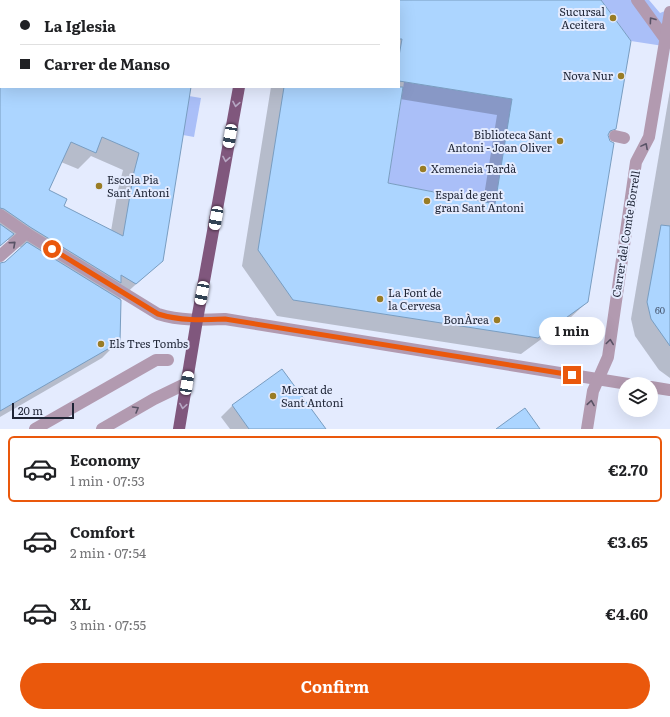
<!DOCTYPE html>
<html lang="en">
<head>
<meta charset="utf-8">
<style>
  body { margin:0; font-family:Literata,serif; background:#f2f2f2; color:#202124; height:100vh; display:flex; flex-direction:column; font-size:15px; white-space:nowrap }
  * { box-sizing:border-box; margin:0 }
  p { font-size:13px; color:#757577 }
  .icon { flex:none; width:22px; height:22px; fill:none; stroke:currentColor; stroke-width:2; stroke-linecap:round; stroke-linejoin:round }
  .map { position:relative; height:429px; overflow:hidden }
  .panel { display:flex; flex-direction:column; background:#fff; flex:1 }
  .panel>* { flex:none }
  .banner { position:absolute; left:0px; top:0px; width:400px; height:88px; box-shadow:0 4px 16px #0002; display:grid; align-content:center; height:88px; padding:0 20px; background:#fff }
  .fabs { position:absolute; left:618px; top:377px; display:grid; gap:8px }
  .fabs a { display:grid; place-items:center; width:40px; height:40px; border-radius:50%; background:#fff; box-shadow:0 4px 16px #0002; font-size:20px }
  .scale { position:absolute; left:12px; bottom:10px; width:62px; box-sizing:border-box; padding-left:4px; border:2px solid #1e2435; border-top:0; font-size:11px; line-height:14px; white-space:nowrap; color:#1e2435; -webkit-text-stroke:3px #e4ebfe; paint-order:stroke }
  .end { position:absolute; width:18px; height:18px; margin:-9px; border:5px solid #ea580c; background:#fff; box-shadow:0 0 0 2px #fff }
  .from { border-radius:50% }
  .bubble { position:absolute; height:28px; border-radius:14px; background:#fff; box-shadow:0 4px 16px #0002; font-size:13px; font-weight:700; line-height:28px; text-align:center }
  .car { position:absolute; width:12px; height:24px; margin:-12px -6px; border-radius:5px; box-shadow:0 0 3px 1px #0007; background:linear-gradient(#fff 24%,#345 0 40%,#fff 0 76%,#345 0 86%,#fff 0) }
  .banner b { display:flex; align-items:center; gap:14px; height:38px; font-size:15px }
  .banner b+b { border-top:1px solid #e0e0e0 }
  .banner i { width:10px; height:10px; background:#202124 }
  ul { padding:7px 0 0; list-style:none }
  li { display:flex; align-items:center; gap:12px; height:66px; margin:0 8px 6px; padding:0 12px; border:2px solid transparent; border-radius:6px }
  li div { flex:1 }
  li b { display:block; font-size:15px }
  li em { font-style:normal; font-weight:700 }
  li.selected { border-color:#ea580c }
  li>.icon { width:36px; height:36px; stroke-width:1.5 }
  .button { display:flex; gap:8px; margin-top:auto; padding:8px 20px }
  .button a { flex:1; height:46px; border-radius:24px; background:#ea580c; color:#fff; font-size:16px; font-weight:700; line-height:46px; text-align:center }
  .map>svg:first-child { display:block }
  .green { fill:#aabff8 }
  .shadow { fill:#0003; fill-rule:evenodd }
  .building { fill:#acd5ff; stroke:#799dc1; fill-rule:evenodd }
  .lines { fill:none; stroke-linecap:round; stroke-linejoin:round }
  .minor { stroke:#b29ab0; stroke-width:12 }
  .major { stroke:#80577d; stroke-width:12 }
  .oneway { stroke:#595366 }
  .oneway2 { stroke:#b7a8c4 }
  .route { stroke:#ea580c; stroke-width:5 }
  .poi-dot { fill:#997c25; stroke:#e4ebfe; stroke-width:1.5 }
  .labels { text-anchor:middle; stroke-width:4; stroke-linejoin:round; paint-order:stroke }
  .number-label { font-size:9px; fill:#425068 }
  .poi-label { font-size:11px; fill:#1e2435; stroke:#e4ebfe; text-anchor:start }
  .street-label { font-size:11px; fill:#1e2435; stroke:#e4ebfe }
</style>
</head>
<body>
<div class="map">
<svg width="670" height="429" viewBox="0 0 670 429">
  <rect width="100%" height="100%" fill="#e4ebfe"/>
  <g class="green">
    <path d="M 601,0 L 649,0 L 660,13 L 670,9 L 670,47 L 631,41 Z"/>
    <path d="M 404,82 L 538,103 L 495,204 L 388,183 Z"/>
    <path d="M 189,96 L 201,98 L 194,137 L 183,135 Z"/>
  </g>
  <g class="shadow">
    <path d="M 0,0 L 125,0 L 1,1 L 1,87 L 190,87 L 162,260 L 119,300 L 119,341 L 102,358 L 0,417 L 0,264 L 5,263 L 22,248 L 7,239 L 0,246 ZM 91,156 L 123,170 L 118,190 L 111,231 L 62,206 L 48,190 L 61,162 L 78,169 Z"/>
    <path d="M 157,0 L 204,0 L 157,1 Z"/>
    <path d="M 290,0 L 600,0 L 615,128 L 607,136 L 587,302 L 570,318 L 521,354 L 277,316 L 242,266 L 271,87 L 399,87 L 399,1 L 289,1 ZM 400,99 L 497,115 L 483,202 L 386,184 Z"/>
    <path d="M 670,90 L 670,378 L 659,370 L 635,336 L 631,319 Z"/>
    <path d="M 282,370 L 324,429 L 230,429 L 221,417 L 232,406 Z"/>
  </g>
  <g class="building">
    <path d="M 399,0 L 601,0 L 631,41 L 616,129 L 610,131 L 608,135 L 610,141 L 614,143 L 588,302 L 538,338 L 293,300 L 258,250 L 284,87 L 403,87 L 388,183 L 495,204 L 512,99 L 399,81 L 399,56 L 402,39 L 399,39 Z"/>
    <path d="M 0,87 L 191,87 L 163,261 L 136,284 L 121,275 L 121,283 L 30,227 L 4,209 L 0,208 ZM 102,137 L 139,153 L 134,172 L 123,236 L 64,206 L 67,199 L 49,190 L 71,142 L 96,153 Z"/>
    <path d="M 0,224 L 14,234 L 0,246 Z"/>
    <path d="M 661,225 L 670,226 L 670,346 L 651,319 L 647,302 Z"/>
    <path d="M 27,242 L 121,300 L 120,342 L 0,411 L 0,263 L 5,262 Z"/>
    <path d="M 282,369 L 326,429 L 249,429 L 232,405 Z"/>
    <path d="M 525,408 L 540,429 L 496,429 Z"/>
  </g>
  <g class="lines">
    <g class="minor">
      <path d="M 637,0 L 666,40"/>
      <path d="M 615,136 L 624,138"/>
      <path d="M 0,215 L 26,233 L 158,314 C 180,321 202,320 225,319 L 628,384"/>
      <path d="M 0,256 L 26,233"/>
      <path d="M 651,387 L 670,390"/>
      <path d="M 35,429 L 156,360 L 168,360"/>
      <path d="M 102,429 L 154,399 L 187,383"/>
      <path d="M 587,429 L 593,391 L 608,357 L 636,162 L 649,137 L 670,12"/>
    </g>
    <g class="major">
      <path d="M 254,1 L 254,0"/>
      <path d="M 179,429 L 197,320 L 239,87"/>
    </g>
  </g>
  <defs><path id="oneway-chevron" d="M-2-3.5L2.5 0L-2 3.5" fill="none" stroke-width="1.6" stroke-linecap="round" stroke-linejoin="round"/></defs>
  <g class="oneway">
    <use href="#oneway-chevron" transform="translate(652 20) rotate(-126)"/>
    <use href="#oneway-chevron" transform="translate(645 146) rotate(-62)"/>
    <use href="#oneway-chevron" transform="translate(13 244) rotate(-42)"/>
    <use href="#oneway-chevron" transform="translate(610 342) rotate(-82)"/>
    <use href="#oneway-chevron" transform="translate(591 403) rotate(-81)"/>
    <use href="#oneway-chevron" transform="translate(136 409) rotate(-30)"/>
  </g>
  <g class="oneway2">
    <use href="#oneway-chevron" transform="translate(236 104) rotate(100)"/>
    <use href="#oneway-chevron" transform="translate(226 159) rotate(100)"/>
    <use href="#oneway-chevron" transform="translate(183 406) rotate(99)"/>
  </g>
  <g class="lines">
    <path class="route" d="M 52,249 L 158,314 C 180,321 202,320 225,319 L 572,375"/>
  </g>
  <g class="poi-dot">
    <circle cx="613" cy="18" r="4"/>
    <circle cx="621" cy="76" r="4"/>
    <circle cx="560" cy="141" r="4"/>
    <circle cx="423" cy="169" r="4"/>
    <circle cx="99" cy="186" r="4"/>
    <circle cx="427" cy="201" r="4"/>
    <circle cx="380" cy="299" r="4"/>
    <circle cx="497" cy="320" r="4"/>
    <circle cx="101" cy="344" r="4"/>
    <circle cx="273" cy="396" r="4"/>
  </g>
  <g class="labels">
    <g class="number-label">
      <text x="660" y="314">60</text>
    </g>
    <g class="poi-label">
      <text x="605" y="16" text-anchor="end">Sucursal<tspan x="605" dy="13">Aceitera</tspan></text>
      <text x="613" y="80" text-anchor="end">Nova Nur</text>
      <text x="552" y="139" text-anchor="end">Biblioteca Sant<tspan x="552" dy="13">Antoni - Joan Oliver</tspan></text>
      <text x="431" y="173">Xemeneia Tardà</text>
      <text x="107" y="184">Escola Pia<tspan x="107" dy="13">Sant Antoni</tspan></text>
      <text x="435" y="199">Espai de gent<tspan x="435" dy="13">gran Sant Antoni</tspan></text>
      <text x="388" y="297">La Font de<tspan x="388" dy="13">la Cervesa</tspan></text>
      <text x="489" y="324" text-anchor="end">BonÀrea</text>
      <text x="109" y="348">Els Tres Tombs</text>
      <text x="281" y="394">Mercat de<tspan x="281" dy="13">Sant Antoni</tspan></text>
    </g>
    <g class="street-label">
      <text transform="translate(626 234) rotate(-81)" y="4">Carrer del Comte Borrell</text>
    </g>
  </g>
</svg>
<div class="fabs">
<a><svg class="icon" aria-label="layers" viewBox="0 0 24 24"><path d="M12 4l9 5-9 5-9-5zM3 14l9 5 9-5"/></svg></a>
</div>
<div class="scale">20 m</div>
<i class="end from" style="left:52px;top:249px"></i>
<i class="end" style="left:572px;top:375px"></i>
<div class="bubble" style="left:539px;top:317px;width:66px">1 min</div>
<i class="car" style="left:230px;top:136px;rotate:190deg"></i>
<i class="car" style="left:216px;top:218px;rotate:190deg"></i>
<i class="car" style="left:202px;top:293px;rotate:191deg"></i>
<i class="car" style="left:187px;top:383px;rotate:9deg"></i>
<div class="banner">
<b><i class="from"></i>La Iglesia</b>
<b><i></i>Carrer de Manso</b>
</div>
</div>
<section class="panel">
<ul>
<li class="selected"><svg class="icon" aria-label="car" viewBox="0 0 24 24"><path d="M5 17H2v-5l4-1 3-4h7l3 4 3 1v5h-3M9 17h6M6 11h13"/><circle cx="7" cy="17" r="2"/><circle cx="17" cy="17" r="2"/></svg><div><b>Economy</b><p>1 min · 07:53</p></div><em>€2.70</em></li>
<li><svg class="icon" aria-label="car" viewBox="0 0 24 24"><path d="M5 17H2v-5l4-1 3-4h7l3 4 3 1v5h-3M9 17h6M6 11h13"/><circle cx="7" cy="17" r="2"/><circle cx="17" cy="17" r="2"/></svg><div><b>Comfort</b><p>2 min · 07:54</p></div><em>€3.65</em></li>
<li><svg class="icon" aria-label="car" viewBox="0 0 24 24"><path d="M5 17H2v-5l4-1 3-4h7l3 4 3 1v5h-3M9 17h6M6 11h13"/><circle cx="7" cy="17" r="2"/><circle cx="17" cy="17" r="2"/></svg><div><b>XL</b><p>3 min · 07:55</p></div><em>€4.60</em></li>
</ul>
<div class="button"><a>Confirm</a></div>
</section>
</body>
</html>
